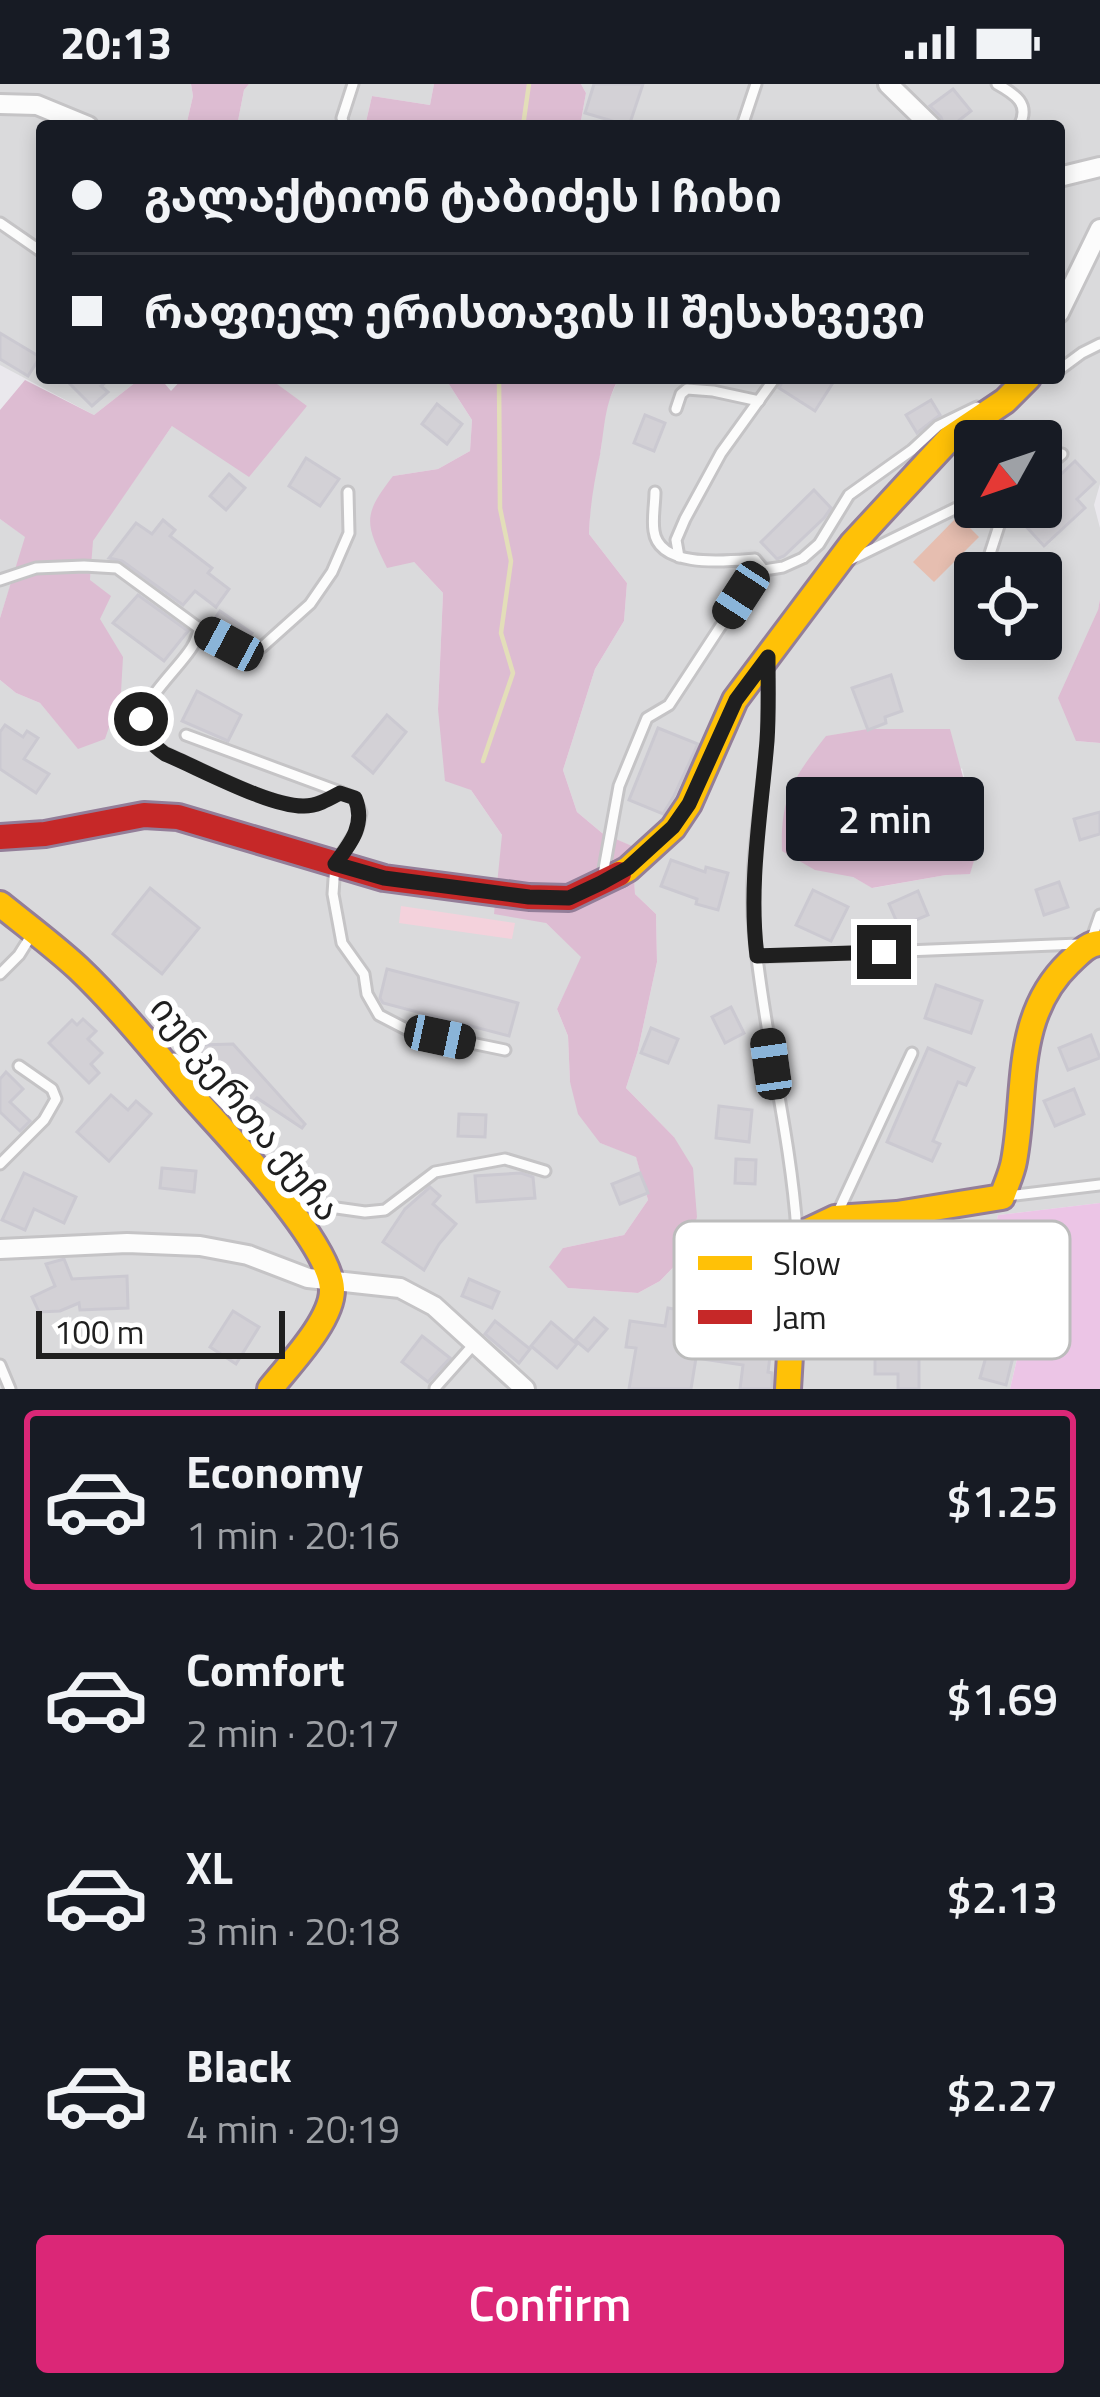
<!DOCTYPE html>
<html lang="en">
<head>
<meta charset="utf-8">
<style>
  body { margin:0; font-family:"Titillium Web","Noto Sans Georgian",sans-serif; background:#242831; color:#f1f3f6; height:100vh; display:flex; flex-direction:column; font-size:45px; white-space:nowrap }
  * { box-sizing:border-box; margin:0 }
  p { font-size:39px; color:#9ea1a6 }
  .icon { flex:none; width:66px; height:66px; fill:none; stroke:currentColor; stroke-width:2; stroke-linecap:round; stroke-linejoin:round }
  .map { position:relative; height:1305px; overflow:hidden }
  .panel { display:flex; flex-direction:column; background:#171b24; flex:1 }
  .panel>* { flex:none }
  .banner { position:absolute; left:36px; top:36px; width:1029px; height:264px; border-radius:12px; box-shadow:0 6px 18px #0003; display:grid; align-content:center; height:264px; padding:0 36px; background:#171b24 }
  .needle { width:78px; rotate:230deg }
  .fabs { position:absolute; left:954px; top:336px; display:grid; gap:24px }
  .fabs a { display:grid; place-items:center; width:108px; height:108px; border-radius:12px; background:#171b24; box-shadow:0 6px 18px #0003; font-size:60px }
  .scale { position:absolute; left:36px; bottom:30px; width:249px; box-sizing:border-box; padding-left:12px; border:6px solid #1f1f1f; border-top:0; font-size:33px; line-height:42px; white-space:nowrap; color:#1f1f1f; -webkit-text-stroke:9px #fff; paint-order:stroke }
  .end { position:absolute; width:54px; height:54px; margin:-27px; border:15px solid #1f1f1f; background:#fff; box-shadow:0 0 0 6px #fff }
  .from { border-radius:50% }
  .bubble { position:absolute; height:84px; border-radius:12px; background:#171b24; box-shadow:0 6px 18px #0003; font-size:39px; font-weight:600; line-height:84px; text-align:center }
  .car { position:absolute; width:36px; height:72px; margin:-36px -18px; border-radius:15px; box-shadow:0 0 9px 3px #0007; background:linear-gradient(#222 24%,#8ab4d8 0 40%,#222 0 76%,#8ab4d8 0 86%,#222 0) }
  .banner b { display:flex; align-items:center; gap:42px; height:114px; font-size:45px }
  .banner b+b { border-top:3px solid #363941 }
  .banner i { width:30px; height:30px; background:#f1f3f6 }
  ul { padding:21px 0 0; list-style:none }
  li { display:flex; align-items:center; gap:36px; height:180px; margin:0 24px 18px; padding:0 12px; border:6px solid transparent; border-radius:12px }
  li div { flex:1 }
  li b { display:block; font-size:45px }
  li em { font-style:normal; font-weight:600 }
  li.on { border-color:#db2777 }
  li>.icon { width:108px; height:108px; stroke-width:1.5 }
  .cta { display:flex; gap:24px; margin-top:auto; padding:24px 36px }
  .cta a { flex:1; height:138px; border-radius:12px; background:#db2777; color:#fff; font-size:48px; font-weight:600; line-height:138px; text-align:center }
  .status { display:flex; justify-content:space-between; align-items:center; height:84px; padding:0 60px; background:#171b24; direction:ltr }
  .status svg { height:33px; fill:currentColor }
  .map>svg:first-child { display:block }
  .residential { fill:#dadadc; fill-rule:evenodd }
  .grass { fill:#ecc5e6 }
  .forest { fill:#ddbcd2 }
  .park { fill:#f4d2dc }
  .pitch { fill:#e6beb0 }
  .lines { fill:none; stroke-linecap:round; stroke-linejoin:round }
  .stream { stroke:#e3deb9; stroke-width:4.5 }
  .building { fill:#d3d1d6; stroke:#cbc9d1; stroke-width:3 }
  .lane-casing { stroke:#c5c4c6; stroke-width:15 }
  .street-casing { stroke:#c5c4c6; stroke-width:24 }
  .slow-casing { stroke:#937e99; stroke-width:30 }
  .jam-casing { stroke:#937e99; stroke-width:30 }
  .lane { stroke:#fcfcfc; stroke-width:9 }
  .street { stroke:#fcfcfc; stroke-width:18 }
  .slow { stroke:#ffc107; stroke-width:24 }
  .jam { stroke:#c62828; stroke-width:24 }
  .route { stroke:#1f1f1f; stroke-width:15 }
  .labels { text-anchor:middle; stroke-width:12; stroke-linejoin:round; paint-order:stroke }
  .street-label { font-size:36px; fill:#1f1f1f; stroke:#fff }
  .key { fill:#fff; stroke:#bcbcbc; stroke-width:3 }
  .key-label { font-size:33px; fill:#1f1f1f }
</style>
</head>
<body>
<div class="status"><b>20:13</b><svg viewBox="0 0 49 12"><path d="M0 12V9h3v3zM5 12V6h3v6zM10 12V3h3v9zM15 12V0h3v12zM26 1h20v11H26zM47 4h2v5h-2z"/></svg></div>
<div class="map">
<svg width="1100" height="1305" viewBox="0 0 1100 1305">
  <rect width="100%" height="100%" fill="#eae8ed"/>
  <g class="residential">
    <path d="M 0,0 L 191,0 L 193,12 L 186,42 L 42,42 L 42,294 L 141,294 L 94,331 L 0,281 Z"/>
    <path d="M 249,0 L 434,0 L 430,21 L 372,12 L 365,42 L 237,42 L 244,6 Z"/>
    <path d="M 581,0 L 1100,0 L 1100,400 L 1094,421 L 1100,444 L 1100,515 L 1076,657 L 1100,659 L 1100,1119 L 998,1131 L 974,1227 L 1028,1227 L 1010,1305 L 0,1305 L 0,596 L 16,609 L 40,619 L 78,664 L 100,535 L 90,496 L 92,457 L 172,342 L 307,323 L 269,294 L 445,294 L 472,336 L 470,367 L 438,385 L 393,392 L 414,478 L 443,509 L 438,625 L 471,706 L 502,751 L 546,839 L 582,873 L 557,925 L 568,952 L 570,998 L 600,1059 L 636,1072 L 648,1116 L 624,1151 L 563,1164 L 568,1204 L 638,1209 L 660,1197 L 686,1170 L 674,1053 L 626,1004 L 638,966 L 657,878 L 656,830 L 635,810 L 631,762 L 602,749 L 577,728 L 563,686 L 595,585 L 624,537 L 627,499 L 589,450 L 591,409 L 601,365 L 604,327 L 619,294 L 1059,294 L 1059,42 L 580,42 L 586,9 ZM 975,357 L 1041,357 L 1041,423 L 975,423 ZM 975,489 L 1041,489 L 1041,555 L 975,555 ZM 962,684 L 980,755 L 946,791 L 873,804 L 853,793 Z"/>
    <path d="M 0,435 L 26,453 L 0,534 Z"/>
  </g>
  <path class="grass" d="M 1100,1119 L 1100,1305 L 1010,1305 L 1028,1228 L 974,1228 L 998,1131 Z"/>
  <g class="forest">
    <path d="M 191,0 L 249,0 L 244,6 L 237,42 L 186,42 L 193,12 Z"/>
    <path d="M 434,0 L 581,0 L 586,9 L 580,42 L 365,42 L 372,12 L 430,21 Z"/>
    <path d="M 141,294 L 160,294 L 171,307 L 183,294 L 269,294 L 307,322 L 249,393 L 172,342 L 93,457 L 90,496 L 111,512 L 100,535 L 123,573 L 121,608 L 105,655 L 78,665 L 40,619 L 16,609 L 0,596 L 0,534 L 25,453 L 0,435 L 0,326 L 25,296 L 94,331 Z"/>
    <path d="M 445,294 L 619,294 C 604,321 605,342 600,371 C 594,398 590,422 589,450 L 627,499 L 624,537 L 595,585 L 563,686 L 577,728 L 602,749 L 632,762 L 635,810 L 656,830 L 657,878 L 638,966 L 626,1004 L 674,1053 L 693,1084 L 697,1133 L 686,1170 L 660,1197 L 638,1209 L 568,1204 L 549,1183 L 563,1164 L 624,1151 L 648,1116 L 636,1073 L 600,1059 L 578,1030 L 570,998 L 568,952 L 557,925 L 581,873 L 546,839 L 494,830 L 502,751 L 471,706 L 445,697 L 438,625 L 443,509 L 414,478 L 387,484 C 365,439 362,432 393,392 L 438,385 L 470,367 L 472,336 Z"/>
    <path d="M 1100,515 L 1100,659 L 1076,657 L 1058,614 L 1098,526 Z"/>
    <path d="M 868,645 L 950,645 L 980,756 L 970,790 L 946,791 L 872,804 L 853,793 L 815,786 L 782,767 C 780,713 794,693 826,652 Z"/>
  </g>
  <path class="park" d="M 401,822 L 515,839 L 512,855 L 399,839 Z"/>
  <path class="pitch" d="M 958,432 L 979,453 L 934,498 L 913,478 Z"/>
  <g class="lines">
    <g class="stream">
      <path d="M 523,42 L 529,0"/>
      <path d="M 483,677 L 513,589 L 501,549 L 511,477 L 500,424 L 499,294"/>
    </g>
  </g>
  <g class="building">
    <path d="M 594,0 L 643,0 L 629,42 L 585,29 Z"/>
    <path d="M 953,5 L 971,27 L 952,42 L 944,42 L 941,33 L 930,22 Z"/>
    <path d="M 0,249 L 40,273 L 28,292 L 0,275 Z"/>
    <path d="M 64,294 L 111,294 L 101,302 L 108,308 L 92,322 Z"/>
    <path d="M 784,294 L 836,294 L 815,327 L 779,304 Z"/>
    <path d="M 931,316 L 940,331 L 917,349 L 906,331 Z"/>
    <path d="M 437,320 L 462,340 L 447,360 L 422,340 Z"/>
    <path d="M 645,331 L 665,339 L 654,367 L 634,359 Z"/>
    <path d="M 306,374 L 339,395 L 320,422 L 289,402 Z"/>
    <path d="M 1075,377 L 1095,398 L 1077,415 L 1085,424 L 1044,462 L 1021,437 L 1024,434 L 1014,423 L 1041,423 L 1041,400 L 1053,390 L 1057,394 Z"/>
    <path d="M 229,390 L 245,404 L 226,426 L 210,412 Z"/>
    <path d="M 814,406 L 831,424 L 824,434 L 784,472 L 777,475 L 761,458 Z"/>
    <path d="M 163,436 L 175,446 L 170,452 L 212,484 L 208,489 L 229,505 L 216,523 L 195,507 L 183,521 L 122,477 L 109,474 L 136,439 L 152,450 Z"/>
    <path d="M 138,511 L 188,547 L 164,577 L 113,539 Z"/>
    <path d="M 220,527 L 252,549 L 246,557 L 211,540 Z"/>
    <path d="M 891,591 L 902,627 L 885,633 L 886,639 L 868,646 L 852,604 Z"/>
    <path d="M 197,607 L 241,631 L 228,657 L 182,637 Z"/>
    <path d="M 387,631 L 406,648 L 373,689 L 353,672 Z"/>
    <path d="M 5,641 L 23,653 L 27,647 L 38,654 L 24,675 L 49,690 L 36,709 L 0,685 L 0,648 Z"/>
    <path d="M 658,644 L 698,660 L 674,712 L 663,730 L 629,716 Z"/>
    <path d="M 1100,728 L 1100,750 L 1080,756 L 1074,735 Z"/>
    <path d="M 671,776 L 705,788 L 706,783 L 728,789 L 718,826 L 696,820 L 697,815 L 661,802 Z"/>
    <path d="M 1059,798 L 1068,823 L 1044,831 L 1036,806 Z"/>
    <path d="M 150,804 L 199,844 L 162,890 L 113,850 Z"/>
    <path d="M 813,806 L 848,823 L 831,857 L 796,841 Z"/>
    <path d="M 918,807 L 928,831 L 899,843 L 889,820 Z"/>
    <path d="M 387,885 L 518,919 L 509,952 L 383,919 L 380,914 Z"/>
    <path d="M 936,901 L 982,917 L 971,949 L 925,934 Z"/>
    <path d="M 731,923 L 744,949 L 725,959 L 712,933 Z"/>
    <path d="M 83,935 L 96,947 L 88,955 L 102,969 L 91,980 L 99,989 L 89,999 L 49,959 L 72,936 L 77,941 Z"/>
    <path d="M 651,944 L 678,955 L 668,979 L 641,969 Z"/>
    <path d="M 1091,951 L 1100,974 L 1068,986 L 1059,964 Z"/>
    <path d="M 233,960 L 305,1040 L 302,1044 L 257,1014 L 243,1026 L 194,977 L 199,961 Z"/>
    <path d="M 928,964 L 974,984 L 966,1001 L 958,998 L 933,1057 L 940,1060 L 932,1077 L 887,1058 Z"/>
    <path d="M 6,988 L 23,1005 L 10,1018 L 30,1037 L 20,1047 L 0,1028 L 0,995 Z"/>
    <path d="M 1074,1005 L 1084,1030 L 1055,1042 L 1044,1017 Z"/>
    <path d="M 111,1011 L 128,1026 L 136,1017 L 151,1030 L 109,1077 L 77,1048 Z"/>
    <path d="M 719,1022 L 752,1026 L 749,1058 L 716,1054 Z"/>
    <path d="M 459,1030 L 486,1031 L 485,1053 L 458,1052 Z"/>
    <path d="M 736,1075 L 756,1076 L 755,1100 L 735,1099 Z"/>
    <path d="M 162,1084 L 196,1087 L 194,1108 L 160,1104 Z"/>
    <path d="M 24,1089 L 76,1113 L 64,1139 L 34,1125 L 25,1146 L 2,1136 Z"/>
    <path d="M 521,1089 L 533,1093 L 535,1114 L 477,1118 L 475,1092 Z"/>
    <path d="M 640,1089 L 648,1109 L 620,1120 L 612,1100 Z"/>
    <path d="M 430,1103 L 440,1112 L 433,1120 L 456,1140 L 439,1160 L 424,1186 L 383,1158 L 405,1125 Z"/>
    <path d="M 64,1175 L 72,1195 L 127,1192 L 128,1224 L 80,1226 L 79,1219 L 60,1227 L 39,1228 L 32,1213 L 55,1202 L 46,1180 Z"/>
    <path d="M 469,1195 L 499,1208 L 492,1224 L 462,1212 Z"/>
    <path d="M 668,1224 L 723,1233 L 719,1258 L 771,1265 L 768,1288 L 772,1289 L 772,1305 L 740,1305 L 743,1281 L 696,1274 L 691,1305 L 629,1305 L 636,1264 L 626,1263 L 630,1237 L 665,1242 Z"/>
    <path d="M 233,1227 L 259,1243 L 236,1280 L 210,1263 Z"/>
    <path d="M 594,1234 L 607,1245 L 588,1267 L 575,1256 Z"/>
    <path d="M 495,1237 L 530,1265 L 519,1279 L 485,1250 Z"/>
    <path d="M 551,1238 L 577,1260 L 557,1284 L 531,1262 Z"/>
    <path d="M 919,1238 L 919,1305 L 898,1305 L 898,1290 L 875,1290 L 875,1239 Z"/>
    <path d="M 422,1252 L 450,1274 L 428,1298 L 402,1278 Z"/>
    <path d="M 989,1262 L 1014,1269 L 1006,1301 L 980,1294 Z"/>
  </g>
  <g class="lines">
    <defs>
      <g id="lane">
        <path d="M 997,0 C 1015,10 1031,20 1019,42"/>
        <path d="M 344,42 L 342,34 L 353,0"/>
        <path d="M 742,42 L 756,0"/>
        <path d="M 0,139 L 42,168"/>
        <path d="M 1059,286 L 1082,269 L 1100,260"/>
        <path d="M 676,325 L 681,310 L 687,305 L 713,307 L 759,317"/>
        <path d="M 1041,388 L 1062,370"/>
        <path d="M 679,473 L 676,456 L 685,435 L 721,369 L 775,294"/>
        <path d="M 848,477 L 975,415"/>
        <path d="M 986,482 L 1005,423"/>
        <path d="M 764,486 L 783,483 L 803,474 L 819,460 L 849,411 L 912,366 L 938,342 L 977,323"/>
        <path d="M 0,496 L 36,484 L 84,482 L 117,484 L 200,545 L 246,567 L 262,563 L 310,520 L 332,488 L 349,449 L 348,408"/>
        <path d="M 200,545 C 197,551 196,557 192,563 C 180,583 142,616 142,638 C 142,653 154,662 165,669 C 199,684 269,722 304,722 C 317,722 329,715 340,708 L 355,714 L 361,729 L 357,746 L 335,780 L 333,810 L 342,859 L 364,890 L 367,910 L 379,931 L 408,946 L 505,966"/>
        <path d="M 768,580 C 768,604 768,629 767,653 C 763,717 748,781 754,846 C 763,947 790,1046 797,1147"/>
        <path d="M 186,651 L 340,708"/>
        <path d="M 602,796 L 619,702 L 647,634 L 669,621 L 741,511 L 764,486 L 755,475 C 727,477 659,485 654,447 C 652,435 655,420 655,408"/>
        <path d="M 1092,854 L 1100,831"/>
        <path d="M 757,873 L 1079,860"/>
        <path d="M 0,890 L 19,871 L 34,847"/>
        <path d="M 171,976 L 174,974 L 185,980 L 262,1059"/>
        <path d="M 0,1080 L 44,1036 L 56,1015 L 52,1005 L 19,982"/>
        <path d="M 1007,1112 L 1100,1101"/>
        <path d="M 287,1117 L 365,1128 L 385,1126 L 435,1088 L 505,1075 L 545,1087"/>
        <path d="M 838,1128 L 912,969"/>
        <path d="M 0,1281 L 10,1305"/>
        <path d="M 435,1304 L 475,1259"/>
      </g>
      <g id="street">
        <path d="M 888,0 L 931,42"/>
        <path d="M 0,20 L 37,21 L 88,42"/>
        <path d="M 1059,93 L 1100,83"/>
        <path d="M 1059,229 L 1100,145"/>
        <path d="M 0,1165 L 127,1159 L 200,1162 L 248,1171 L 308,1194 L 400,1204 L 434,1222 L 525,1305"/>
      </g>
      <g id="slow">
        <path d="M 619,790 L 628,785 L 673,744 L 689,720 L 735,616 L 852,460 L 950,354 L 1005,317 L 1028,294"/>
        <path d="M 0,820 C 26,841 53,861 78,884 C 120,924 156,970 194,1014 C 227,1051 330,1158 332,1205 C 333,1236 289,1281 270,1305"/>
        <path d="M 788,1305 L 797,1152 L 835,1134 L 897,1130 L 1002,1113 C 1006,1101 1012,1089 1014,1077 C 1027,1007 1013,933 1069,879 C 1079,870 1086,860 1100,859"/>
      </g>
      <path id="jam" d="M 0,753 L 45,750 L 144,731 L 178,733 L 384,794 L 529,813 L 569,814 L 619,790"/>
    </defs>
    <use href="#lane" class="lane-casing"/>
    <use href="#street" class="street-casing"/>
    <use href="#slow" class="slow-casing"/>
    <use href="#jam" class="jam-casing"/>
    <use href="#lane" class="lane"/>
    <use href="#street" class="street"/>
    <use href="#slow" class="slow"/>
    <use href="#jam" class="jam"/>
  </g>
  <g class="lines">
    <path class="route" d="M 141,635 C 145,652 151,660 165,670 C 199,684 270,723 304,722 C 317,722 329,715 340,709 L 355,714 C 366,740 351,759 335,780 L 384,794 L 529,813 L 569,814 L 601,799 L 628,784 L 673,743 L 689,720 L 736,616 L 768,573 C 768,601 769,629 767,657 C 761,730 748,800 757,872 L 884,868"/>
  </g>
  <g class="labels">
    <g class="street-label">
      <text transform="translate(246 1024) rotate(51)" y="13">იუნკერთა ქუჩა</text>
    </g>
  </g>
  <rect x="674" y="1137" width="396" height="138" rx="18" class="key"/>
  <rect x="698" y="1172" width="54" height="14" fill="#ffc107"/>
  <rect x="698" y="1226" width="54" height="14" fill="#c62828"/>
  <g class="key-label">
    <text x="773" y="1191">Slow</text>
    <text x="773" y="1245">Jam</text>
  </g>
</svg>
<div class="fabs">
<a><svg class="needle" viewBox="-14 -14 28 28"><path d="M0-13l5 13h-10z" fill="#e53935"/><path d="M0 13l5-13h-10z" fill="#9ea1a6"/></svg></a>
<a><svg class="icon" aria-label="locate" viewBox="0 0 24 24"><circle cx="12" cy="12" r="6"/><path d="M12 2v4M12 18v4M2 12h4M18 12h4"/></svg></a>
</div>
<div class="scale">100 m</div>
<i class="end from" style="left:141px;top:635px"></i>
<i class="end" style="left:884px;top:868px"></i>
<div class="bubble" style="left:786px;top:693px;width:198px">2 min</div>
<i class="car" style="left:741px;top:511px;rotate:213deg"></i>
<i class="car" style="left:229px;top:560px;rotate:298deg"></i>
<i class="car" style="left:440px;top:953px;rotate:102deg"></i>
<i class="car" style="left:771px;top:980px;rotate:352deg"></i>
<div class="banner">
<b><i class="from"></i>გალაქტიონ ტაბიძეს I ჩიხი</b>
<b><i></i>რაფიელ ერისთავის II შესახვევი</b>
</div>
</div>
<section class="panel">
<ul>
<li class="on"><svg class="icon" aria-label="car" viewBox="0 0 24 24"><path d="M5 17H2v-5l4-1 3-4h7l3 4 3 1v5h-3M9 17h6M6 11h13"/><circle cx="7" cy="17" r="2"/><circle cx="17" cy="17" r="2"/></svg><div><b>Economy</b><p>1 min · 20:16</p></div><em>$1.25</em></li>
<li><svg class="icon" aria-label="car" viewBox="0 0 24 24"><path d="M5 17H2v-5l4-1 3-4h7l3 4 3 1v5h-3M9 17h6M6 11h13"/><circle cx="7" cy="17" r="2"/><circle cx="17" cy="17" r="2"/></svg><div><b>Comfort</b><p>2 min · 20:17</p></div><em>$1.69</em></li>
<li><svg class="icon" aria-label="car" viewBox="0 0 24 24"><path d="M5 17H2v-5l4-1 3-4h7l3 4 3 1v5h-3M9 17h6M6 11h13"/><circle cx="7" cy="17" r="2"/><circle cx="17" cy="17" r="2"/></svg><div><b>XL</b><p>3 min · 20:18</p></div><em>$2.13</em></li>
<li><svg class="icon" aria-label="car" viewBox="0 0 24 24"><path d="M5 17H2v-5l4-1 3-4h7l3 4 3 1v5h-3M9 17h6M6 11h13"/><circle cx="7" cy="17" r="2"/><circle cx="17" cy="17" r="2"/></svg><div><b>Black</b><p>4 min · 20:19</p></div><em>$2.27</em></li>
</ul>
<div class="cta"><a>Confirm</a></div>
</section>
</body>
</html>
